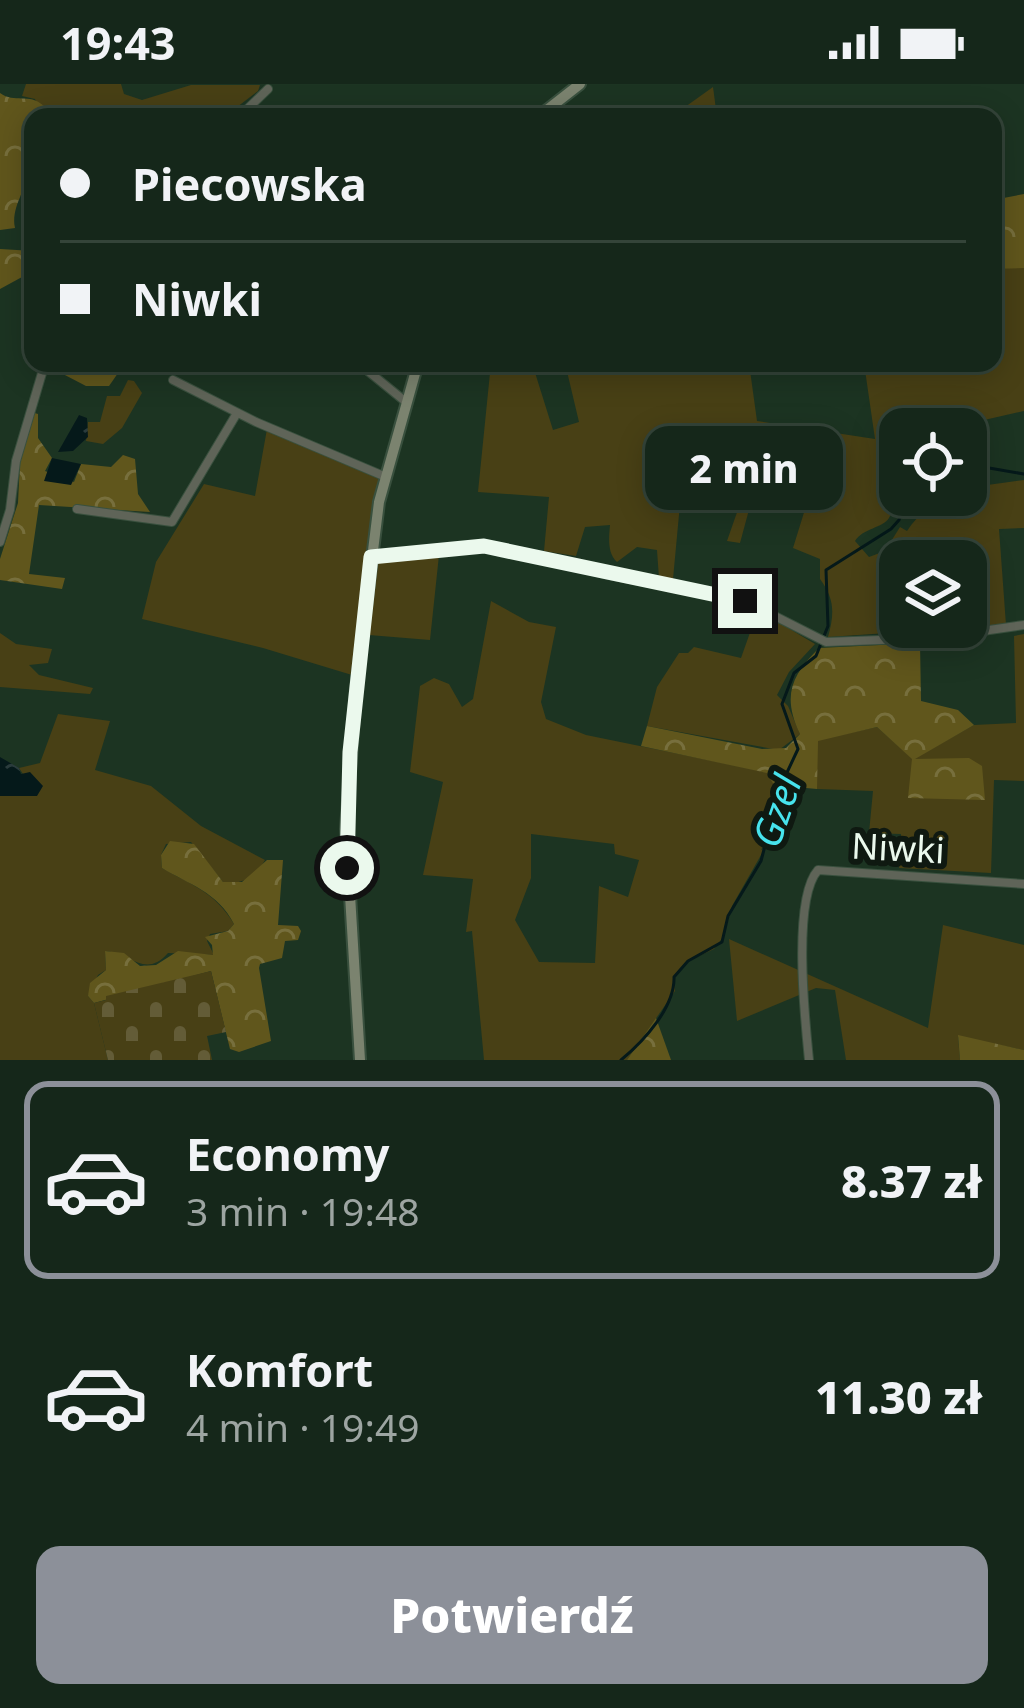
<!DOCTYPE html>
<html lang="pl">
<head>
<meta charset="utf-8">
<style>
  body { margin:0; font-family:"Noto Sans",sans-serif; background:#1e2f23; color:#f1f3f6; height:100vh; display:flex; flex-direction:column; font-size:45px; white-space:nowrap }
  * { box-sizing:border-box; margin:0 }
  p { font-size:39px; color:#9da5a2 }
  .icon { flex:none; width:66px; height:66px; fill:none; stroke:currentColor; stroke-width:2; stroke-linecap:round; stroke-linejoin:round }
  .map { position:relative; height:976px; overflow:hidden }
  .details { display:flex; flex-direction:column; background:#15271a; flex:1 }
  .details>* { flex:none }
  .top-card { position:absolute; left:24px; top:24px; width:978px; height:264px; border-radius:24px; box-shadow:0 6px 30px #0003,0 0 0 3px #344439; display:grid; align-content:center; height:264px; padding:0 36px; background:#15271a }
  .controls { position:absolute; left:879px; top:324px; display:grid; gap:24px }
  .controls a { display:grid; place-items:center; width:108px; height:108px; border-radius:24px; background:#15271a; box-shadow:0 6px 30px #0003,0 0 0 3px #344439; font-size:60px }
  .end { position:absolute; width:54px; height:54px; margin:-27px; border:15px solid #ebf9ed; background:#111; box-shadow:0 0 0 6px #111 }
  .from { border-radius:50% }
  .bubble { position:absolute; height:84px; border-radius:24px; background:#15271a; box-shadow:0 6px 30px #0003,0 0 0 3px #344439; font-size:39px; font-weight:800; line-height:84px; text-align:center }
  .top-card b { display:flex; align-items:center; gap:42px; height:114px; font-size:45px }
  .top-card b+b { border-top:3px solid #344439 }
  .top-card i { width:30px; height:30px; background:#f1f3f6 }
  ul { padding:21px 0 0; list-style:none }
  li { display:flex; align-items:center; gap:36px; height:198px; margin:0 24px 18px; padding:0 12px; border:6px solid transparent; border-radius:24px }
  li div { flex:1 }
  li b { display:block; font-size:45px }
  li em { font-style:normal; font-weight:800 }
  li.on { border-color:#8c9099 }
  li>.icon { width:108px; height:108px; stroke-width:1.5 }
  .primary-button { display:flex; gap:24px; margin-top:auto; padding:24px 36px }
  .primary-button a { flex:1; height:138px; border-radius:24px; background:#8c9099; color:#fff; font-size:48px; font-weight:800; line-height:138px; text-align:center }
  .status { display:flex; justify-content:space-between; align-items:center; height:84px; padding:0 60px; background:#15271a; direction:ltr }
  .status svg { height:33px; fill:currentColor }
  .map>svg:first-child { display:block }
  .green { fill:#484015; fill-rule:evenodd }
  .forest { fill:url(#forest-crowns) }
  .cemetery { fill:url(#cemetery-stones) }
  .water { fill:url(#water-ripples) }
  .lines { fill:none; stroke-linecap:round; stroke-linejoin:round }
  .stream { stroke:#05191a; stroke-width:3 }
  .street-casing { stroke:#39503e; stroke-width:10 }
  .secondary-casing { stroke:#39503e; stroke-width:14 }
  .street { stroke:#5f6458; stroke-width:8 }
  .secondary { stroke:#7b836f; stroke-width:10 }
  .route { stroke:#ebf9ed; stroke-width:15 }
  .labels { text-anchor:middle; stroke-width:12; stroke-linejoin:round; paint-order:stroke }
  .street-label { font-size:36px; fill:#ebf9ed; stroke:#0f1911 }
  .water-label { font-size:39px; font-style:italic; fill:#47e3ed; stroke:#0f1911 }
</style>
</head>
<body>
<div class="status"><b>19:43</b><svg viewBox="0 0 49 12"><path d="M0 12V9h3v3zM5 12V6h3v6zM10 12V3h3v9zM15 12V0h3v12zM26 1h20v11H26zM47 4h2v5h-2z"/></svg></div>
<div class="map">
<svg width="1024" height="976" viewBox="0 0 1024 976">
  <defs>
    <pattern id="forest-crowns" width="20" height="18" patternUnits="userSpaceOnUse" patternTransform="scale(3)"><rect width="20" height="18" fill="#60561c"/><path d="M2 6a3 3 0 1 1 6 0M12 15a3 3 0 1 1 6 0" fill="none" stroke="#776f3d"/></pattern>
    <pattern id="cemetery-stones" width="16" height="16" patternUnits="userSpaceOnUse" patternTransform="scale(3)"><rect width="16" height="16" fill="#484015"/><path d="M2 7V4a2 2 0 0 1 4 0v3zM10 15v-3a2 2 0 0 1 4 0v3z" fill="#635c37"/></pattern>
    <pattern id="water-ripples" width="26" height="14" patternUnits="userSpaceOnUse" patternTransform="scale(3)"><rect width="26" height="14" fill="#05191a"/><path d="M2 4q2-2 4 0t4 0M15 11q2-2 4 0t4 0" fill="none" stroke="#2a3b3c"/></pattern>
  </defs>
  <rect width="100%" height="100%" fill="#1c3422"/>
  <g class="green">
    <path d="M 26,0 L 121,0 L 124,10 L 142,16 L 191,1 L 260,1 L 258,7 L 224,33 L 42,33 L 35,15 L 22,12 Z"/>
    <path d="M 713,3 L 717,33 L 671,33 Z"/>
    <path d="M 1024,183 L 1024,327 L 945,345 L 900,345 L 900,379 L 896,382 C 900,391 895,424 889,434 C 883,444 863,444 855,457 L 869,473 L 885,467 L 900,443 L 907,447 C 920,427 942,411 966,411 L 966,404 L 1024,396 L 1024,444 L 999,445 L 1006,541 L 828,553 C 835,528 834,514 820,495 L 820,475 L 793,464 L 815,393 L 807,389 L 806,380 L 790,384 L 786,380 L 796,365 L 766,356 L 762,361 L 777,388 L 769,401 L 753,411 L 740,459 L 727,457 L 742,414 L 680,420 L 673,495 L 659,494 L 657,466 L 637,463 L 617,478 C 607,469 609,453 610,441 L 585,443 L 576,472 L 544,467 L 549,413 L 478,408 L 491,279 L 532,279 L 553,346 L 579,338 L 565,279 L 749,279 L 757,337 L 875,355 L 864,279 L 993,279 L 993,185 ZM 900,477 L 966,477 L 966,543 L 900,543 Z"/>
    <path d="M 128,296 L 134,297 L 142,309 L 122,344 L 103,360 L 86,357 L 88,338 L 100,338 L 107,312 L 120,312 Z"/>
    <path d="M 267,345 L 386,393 L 378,472 L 439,471 L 430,556 L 369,551 L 352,591 L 263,564 L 142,535 L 156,478 L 204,400 L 255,412 Z"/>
    <path d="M 491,517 L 529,538 L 556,543 L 541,618 L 546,635 L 586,651 L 767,688 L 774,695 C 775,716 772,749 761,766 L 765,764 L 732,822 L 724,852 L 714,865 L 688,877 L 674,893 L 675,907 L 627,976 L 484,976 L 472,847 L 466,848 L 473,795 L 423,791 L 443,698 L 410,688 L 420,602 L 434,594 L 449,600 L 462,623 L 473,615 ZM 531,750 L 614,760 L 615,770 L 639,776 L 628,813 L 599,802 L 595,879 L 539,878 L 515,836 L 531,794 Z"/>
    <path d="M 758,526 L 815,560 L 789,588 L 777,611 L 788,622 L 800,650 L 779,666 L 647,642 L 657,603 L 679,569 L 688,569 L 694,563 L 741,574 Z"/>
    <path d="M 0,549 L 16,560 L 52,565 L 48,579 L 29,581 L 39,591 L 93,604 L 90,610 L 0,603 Z"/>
    <path d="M 1024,550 L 1024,697 L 994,696 L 991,789 L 899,784 L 901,750 L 869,749 L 873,707 L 817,705 L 817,656 L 877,643 L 913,675 L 974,641 L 1016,639 L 1014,552 Z"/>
    <path d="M 58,630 L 110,637 L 95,686 L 151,702 L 201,742 L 265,776 C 254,794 243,801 223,798 L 191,758 L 166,760 L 161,771 L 162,784 C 191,801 214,807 234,840 L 228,847 L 210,850 L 207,857 L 214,871 L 168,869 C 145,895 131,869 105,867 L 106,886 L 98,891 L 88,912 L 94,919 L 108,976 L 0,976 L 0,712 L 37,711 L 19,684 L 40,679 Z"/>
    <path d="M 943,841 L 1024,861 L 1024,966 L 958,953 L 960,976 L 846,976 L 835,906 L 816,904 L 737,937 L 729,855 L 928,944 Z"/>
  </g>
  <g class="forest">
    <path d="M 0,9 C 15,20 28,8 44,22 L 44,33 L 33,33 L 33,88 L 27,92 C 24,110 11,124 15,144 L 0,146 Z"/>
    <path d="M 1024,110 L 1024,184 L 993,185 L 993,116 Z"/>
    <path d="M 0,165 L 33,167 L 33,187 L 0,205 Z"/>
    <path d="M 58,279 L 125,279 L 109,302 L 86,302 L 63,290 Z"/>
    <path d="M 31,328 L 38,330 L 38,354 L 52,374 L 45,387 L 74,398 L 81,380 L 111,383 L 123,371 L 135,375 L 138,410 L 150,428 L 39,421 L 29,490 L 65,494 L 62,505 L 0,496 L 0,475 L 18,419 L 20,378 Z"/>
    <path d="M 920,559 L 921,617 L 958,626 L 974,641 L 915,675 L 969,674 L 982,682 L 985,716 L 908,714 L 912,675 L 877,643 L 818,657 L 817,705 L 774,701 L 767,689 L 641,662 L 647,642 L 762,665 L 786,664 L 800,650 C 782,612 791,592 819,564 Z"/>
    <path d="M 170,757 L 194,760 L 223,798 L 242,798 L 267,776 L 283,776 L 278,841 L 298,842 L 301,847 L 298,856 L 285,857 L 282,874 L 260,880 L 259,884 L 271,957 L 239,968 L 230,965 L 211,887 L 94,919 L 88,912 L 90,899 L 106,886 L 105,867 L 124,869 L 140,882 L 156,881 L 178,867 L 213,871 L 212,861 L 205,853 L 228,847 L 234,840 C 218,808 188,800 162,784 L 161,771 Z"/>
    <path d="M 656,934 L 671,976 L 627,976 Z"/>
    <path d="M 958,951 L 1024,966 L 1024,976 L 960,976 Z"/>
  </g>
  <path class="cemetery" d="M 211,887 L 226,948 L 207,952 L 212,976 L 108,976 L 94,919 L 106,916 L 106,912 Z"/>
  <g class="water">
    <path d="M 79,331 L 87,334 L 88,353 L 73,367 L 58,368 Z"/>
    <path d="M 52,374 L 81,380 L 71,401 L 44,397 Z"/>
    <path d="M 0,673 L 19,684 L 21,690 L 30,688 L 43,702 L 37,712 L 0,712 Z"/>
  </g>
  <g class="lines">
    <g class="stream">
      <path d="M 966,380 L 1024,390"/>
      <path d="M 621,976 C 644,957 675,923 674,893 L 688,877 L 722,858 L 728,832 L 761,777 L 773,731 L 784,713 L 783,697 L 798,665 L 782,620 L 794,589 L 816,572 L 828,542 L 826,486 L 891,445 L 899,436 L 907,411"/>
    </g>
    <defs>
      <g id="street">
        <path d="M 239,33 L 268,5"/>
        <path d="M 358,279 L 406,318"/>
        <path d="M 173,296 L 256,338 L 386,393"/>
        <path d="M 77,425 L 172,438 L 237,329"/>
        <path d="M 0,458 L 10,426 L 16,377 L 45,279"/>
        <path d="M 373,473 L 484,462 L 523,468 L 604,490 L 745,517 L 826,558 L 934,554 L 1024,541"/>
        <path d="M 809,976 C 805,936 792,815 818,786 L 1024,800"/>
      </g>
      <g id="secondary">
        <path d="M 538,33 L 580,0"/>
        <path d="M 360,976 L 346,745 L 356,604 L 379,418 L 418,279"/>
      </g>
    </defs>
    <use href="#street" class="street-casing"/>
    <use href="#secondary" class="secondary-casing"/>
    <use href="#street" class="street"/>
    <use href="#secondary" class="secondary"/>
  </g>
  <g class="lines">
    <path class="route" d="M 347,784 L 350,668 L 371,473 L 484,462 L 745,517"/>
  </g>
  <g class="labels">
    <g class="street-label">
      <text transform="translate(898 764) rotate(3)" y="13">Niwki</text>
    </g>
    <g class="water-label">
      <text transform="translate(777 727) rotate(-71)" y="14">Gzel</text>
    </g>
  </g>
</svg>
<div class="controls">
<a><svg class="icon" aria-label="locate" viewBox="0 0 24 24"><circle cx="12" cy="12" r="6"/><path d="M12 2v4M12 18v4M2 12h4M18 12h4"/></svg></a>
<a><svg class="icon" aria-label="layers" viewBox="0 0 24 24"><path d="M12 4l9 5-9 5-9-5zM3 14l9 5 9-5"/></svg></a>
</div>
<i class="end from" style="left:347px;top:784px"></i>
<i class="end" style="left:745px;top:517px"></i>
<div class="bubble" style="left:645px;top:342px;width:198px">2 min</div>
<div class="top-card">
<b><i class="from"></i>Piecowska</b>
<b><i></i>Niwki</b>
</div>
</div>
<section class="details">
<ul>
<li class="on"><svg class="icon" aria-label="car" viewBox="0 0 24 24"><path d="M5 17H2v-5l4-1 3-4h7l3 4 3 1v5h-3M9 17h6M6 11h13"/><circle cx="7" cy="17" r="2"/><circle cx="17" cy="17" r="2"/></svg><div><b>Economy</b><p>3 min · 19:48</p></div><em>8.37 zł</em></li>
<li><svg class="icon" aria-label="car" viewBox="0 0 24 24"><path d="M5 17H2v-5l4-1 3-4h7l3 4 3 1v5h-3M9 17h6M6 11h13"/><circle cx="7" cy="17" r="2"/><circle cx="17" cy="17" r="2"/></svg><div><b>Komfort</b><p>4 min · 19:49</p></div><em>11.30 zł</em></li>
</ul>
<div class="primary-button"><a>Potwierdź</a></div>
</section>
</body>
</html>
